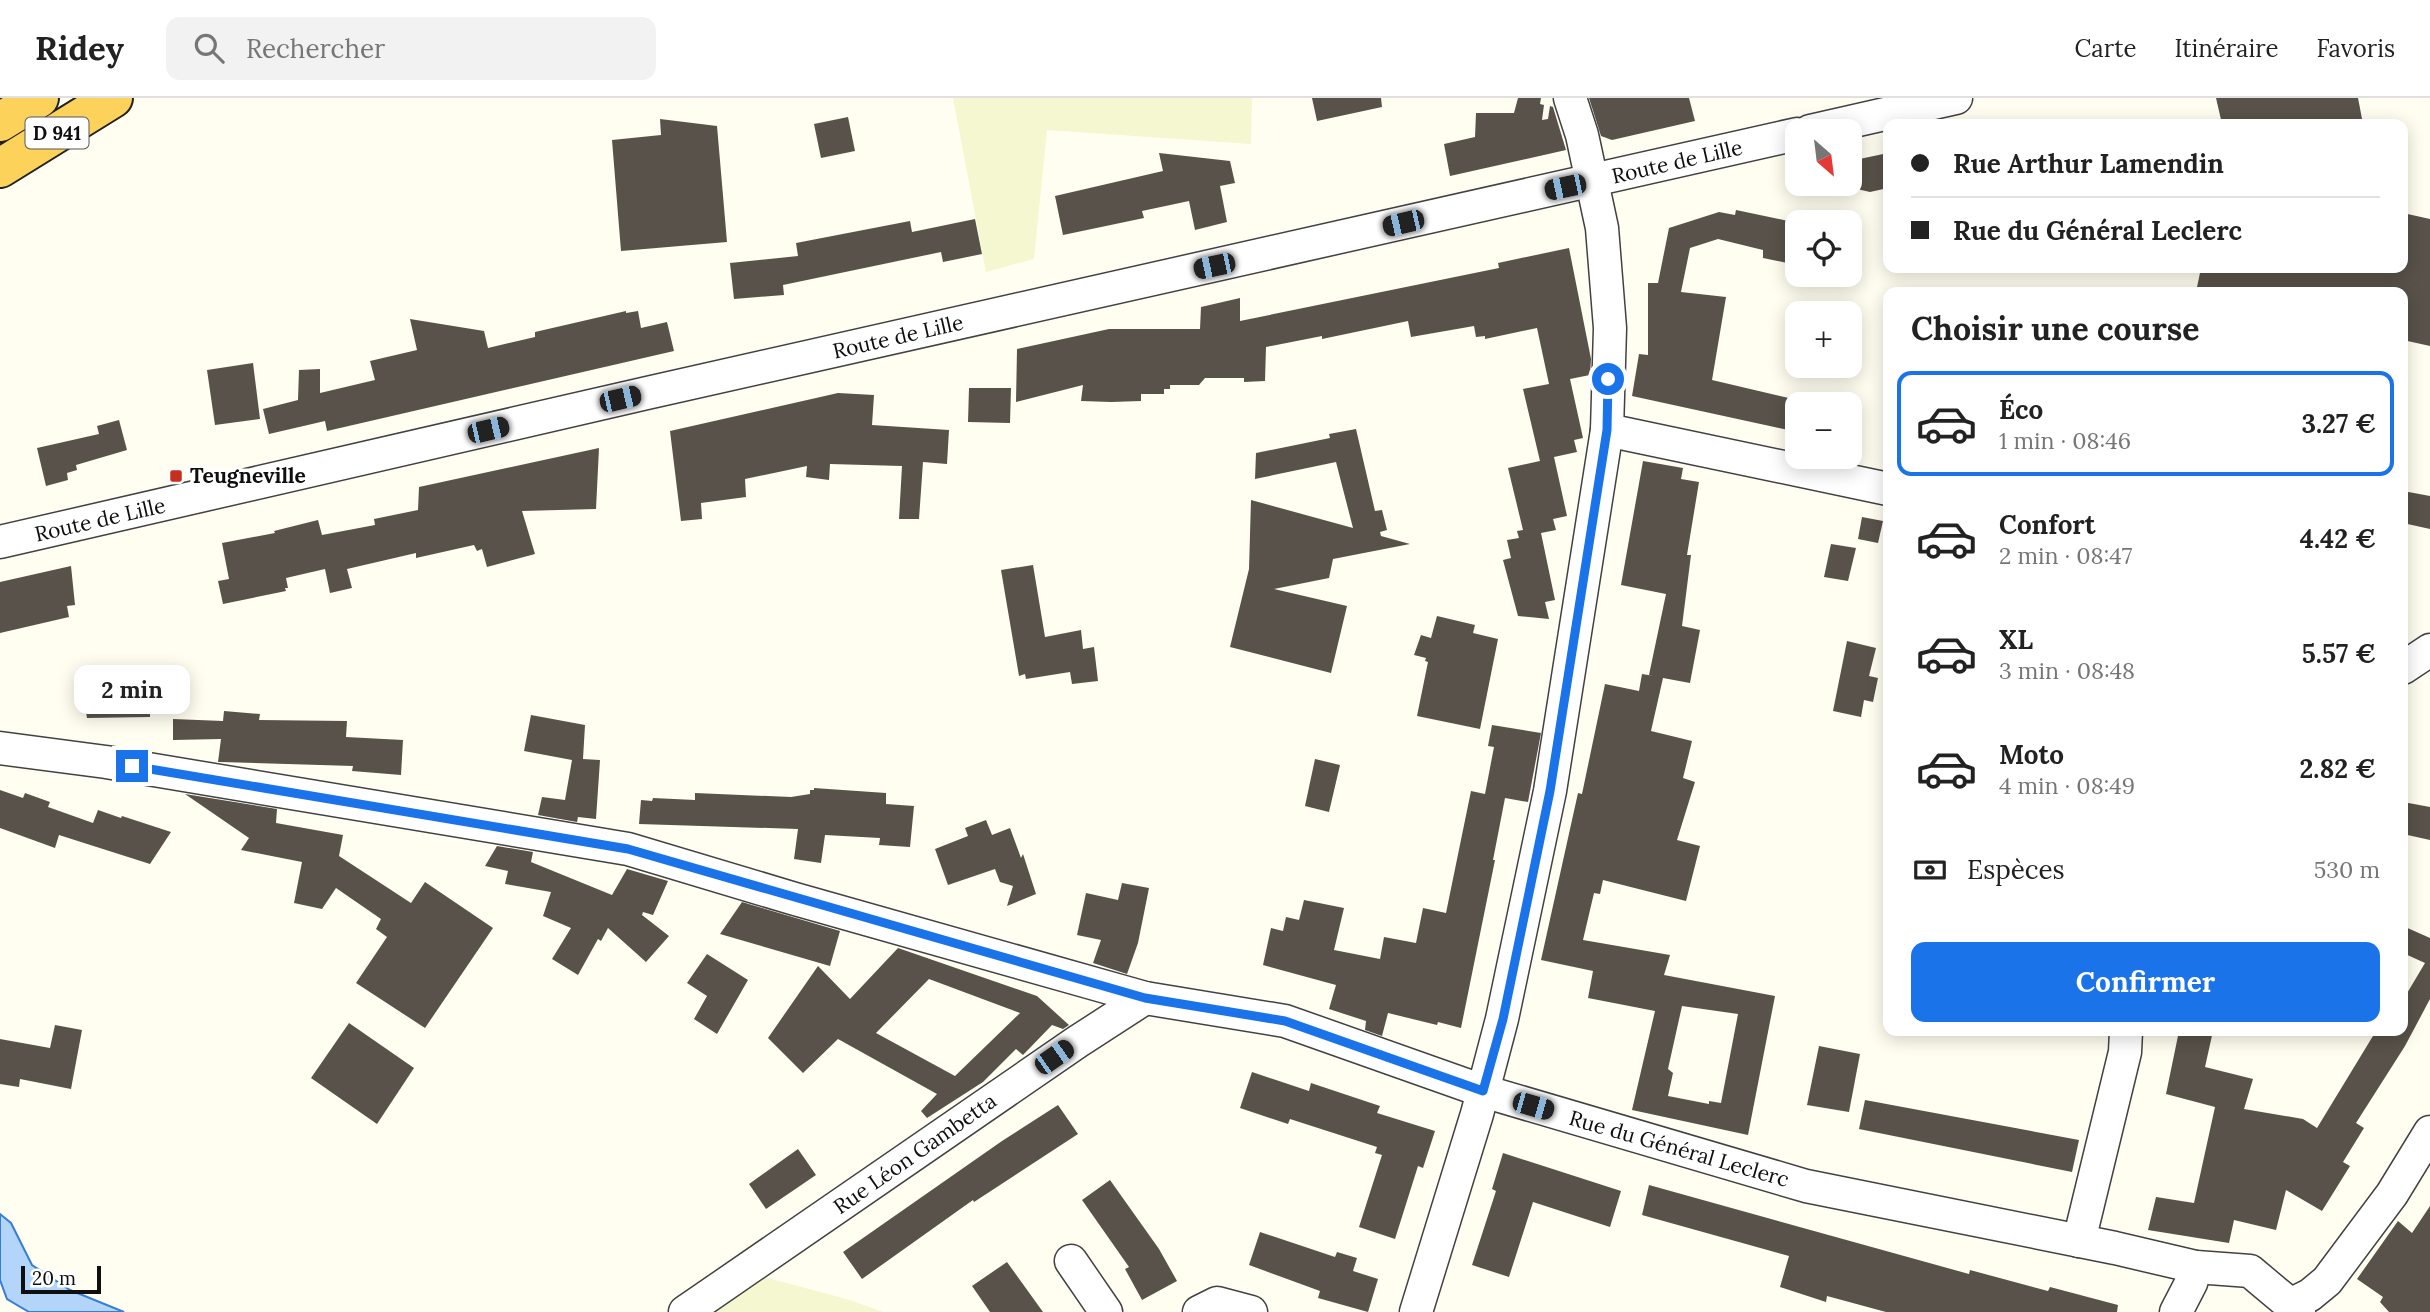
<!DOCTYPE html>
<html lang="fr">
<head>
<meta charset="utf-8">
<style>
  body { margin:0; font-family:Lora,serif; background:#f2f2f2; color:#222; height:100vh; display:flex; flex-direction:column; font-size:26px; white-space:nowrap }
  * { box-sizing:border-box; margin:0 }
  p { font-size:23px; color:#767676 }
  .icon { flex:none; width:38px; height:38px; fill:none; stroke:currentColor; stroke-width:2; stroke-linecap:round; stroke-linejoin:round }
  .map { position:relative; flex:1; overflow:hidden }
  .panel { position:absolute; left:1883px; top:189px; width:525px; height:749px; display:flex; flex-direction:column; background:#fff; border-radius:14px; box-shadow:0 4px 18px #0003 }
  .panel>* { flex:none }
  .hud { position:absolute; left:1883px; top:21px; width:525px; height:154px; border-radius:14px; box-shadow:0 4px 18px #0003; display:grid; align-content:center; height:154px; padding:0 28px; background:#fff }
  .needle { width:46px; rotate:152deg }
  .buttons { position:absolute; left:1785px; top:21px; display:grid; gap:14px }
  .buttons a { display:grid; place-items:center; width:77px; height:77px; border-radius:14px; background:#fff; box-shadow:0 4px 18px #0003; font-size:35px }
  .scale { position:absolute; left:21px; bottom:18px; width:80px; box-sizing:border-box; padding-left:7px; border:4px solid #0f0f0f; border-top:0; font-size:19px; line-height:24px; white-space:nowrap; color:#0f0f0f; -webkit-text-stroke:5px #fff; paint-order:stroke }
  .end { position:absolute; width:32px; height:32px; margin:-16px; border:9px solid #1a73e8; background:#fff; box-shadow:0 0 0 4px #fff }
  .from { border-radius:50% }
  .bubble { position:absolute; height:49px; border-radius:14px; background:#fff; box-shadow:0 4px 18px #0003; font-size:23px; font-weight:700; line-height:49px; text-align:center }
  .car { position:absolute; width:21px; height:42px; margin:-21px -10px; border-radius:9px; box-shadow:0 0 5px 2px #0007; background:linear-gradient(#222 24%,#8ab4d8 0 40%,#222 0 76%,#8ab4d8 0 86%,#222 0) }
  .hud b { display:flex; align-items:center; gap:24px; height:66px; font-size:26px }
  .hud b+b { border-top:2px solid #e0e0e0 }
  .hud i { width:18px; height:18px; background:#222 }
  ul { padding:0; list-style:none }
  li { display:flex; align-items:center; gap:21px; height:105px; margin:0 14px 10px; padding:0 14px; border:4px solid transparent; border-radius:14px }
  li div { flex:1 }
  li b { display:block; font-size:26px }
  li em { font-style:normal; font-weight:700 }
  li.selected { border-color:#1a73e8 }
  li>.icon { width:63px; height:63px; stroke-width:1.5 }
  h2 { padding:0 28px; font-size:32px; line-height:84px }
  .pay { display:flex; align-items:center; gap:18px; height:77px; padding:0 28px; font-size:26px }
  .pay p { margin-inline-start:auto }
  .primary-button { display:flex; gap:14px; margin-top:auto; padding:14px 28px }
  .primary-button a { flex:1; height:80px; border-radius:14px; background:#1a73e8; color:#fff; font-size:28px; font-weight:700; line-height:80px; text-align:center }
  header { display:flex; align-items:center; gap:42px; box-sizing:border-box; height:98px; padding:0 35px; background:#fff; border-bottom:2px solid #e0e0e0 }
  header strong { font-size:33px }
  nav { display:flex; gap:38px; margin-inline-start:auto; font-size:24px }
  .search { width:490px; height:63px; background:#f2f2f2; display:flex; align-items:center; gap:18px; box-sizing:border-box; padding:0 24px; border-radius:14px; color:#767676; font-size:26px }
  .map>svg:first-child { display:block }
  .farmland { fill:#f4f7cf }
  .water { fill:#b2d5f9; stroke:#367fd4; stroke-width:2 }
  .building { fill:#58524a; fill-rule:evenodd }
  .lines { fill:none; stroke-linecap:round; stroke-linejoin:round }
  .minor-casing { stroke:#424242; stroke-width:35 }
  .trunk-casing { stroke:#202020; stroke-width:42 }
  .minor { stroke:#fff; stroke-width:32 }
  .trunk { stroke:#fcd25a; stroke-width:38 }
  .route { stroke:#1a73e8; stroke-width:9 }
  .poi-dot { fill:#c62f1f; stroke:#fff; stroke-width:2.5 }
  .labels { text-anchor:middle; stroke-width:7; stroke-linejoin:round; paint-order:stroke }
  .shield { fill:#fff; stroke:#575757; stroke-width:2 }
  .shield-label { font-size:19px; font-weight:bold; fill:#0f0f0f }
  .street-label { font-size:21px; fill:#0f0f0f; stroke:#fff }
  .poi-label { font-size:21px; font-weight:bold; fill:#0f0f0f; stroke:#fff; text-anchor:start }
</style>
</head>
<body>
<header>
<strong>Ridey</strong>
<div class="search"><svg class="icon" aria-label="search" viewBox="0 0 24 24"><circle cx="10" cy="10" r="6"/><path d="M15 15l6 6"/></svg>Rechercher</div>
<nav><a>Carte</a><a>Itinéraire</a><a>Favoris</a></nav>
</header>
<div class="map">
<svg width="2430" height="1214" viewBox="0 0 2430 1214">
  <rect width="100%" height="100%" fill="#fffef0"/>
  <g class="farmland">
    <path d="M 953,0 L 1252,0 L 1251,46 L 1047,32 L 1034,161 L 986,174 Z"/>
    <path d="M 745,1174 L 850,1202 L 883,1214 L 685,1214 Z"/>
  </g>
  <path class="water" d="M 0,1116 L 11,1125 L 32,1167 L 70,1192 L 124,1214 L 29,1214 L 7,1201 L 0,1182 Z"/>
  <g class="building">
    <path d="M 1312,0 L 1381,0 L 1382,9 L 1317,23 Z"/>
    <path d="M 1518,0 L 1541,0 L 1540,6 L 1544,7 L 1542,22 L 1548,21 L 1550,8 L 1553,9 L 1566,52 L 1450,78 L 1444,46 L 1475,39 L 1476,15 L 1514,15 Z"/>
    <path d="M 1589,0 L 1689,0 L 1695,23 L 1612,42 L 1601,38 Z"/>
    <path d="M 2216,0 L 2358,0 L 2363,26 L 2222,26 Z"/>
    <path d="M 848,19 L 855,53 L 821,60 L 814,26 Z"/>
    <path d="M 660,21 L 717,28 L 727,144 L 621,153 L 612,42 L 661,37 Z"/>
    <path d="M 1159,55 L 1230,63 L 1235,85 L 1220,88 L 1227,124 L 1195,132 L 1189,103 L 1142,113 L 1144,120 L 1063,137 L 1055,98 L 1163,73 Z"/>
    <path d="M 1888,55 L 1888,90 L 1870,94 L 1857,91 L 1855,83 L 1850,84 L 1850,63 Z"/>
    <path d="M 1736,112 L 1793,124 L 1792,127 L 1797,128 L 1797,144 L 1792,166 L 1763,160 L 1763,152 L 1718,141 L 1690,150 L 1681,194 L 1726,199 L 1712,282 L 1797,302 L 1797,334 L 1632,298 L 1639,256 L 1648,257 L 1648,185 L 1658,185 L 1669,130 L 1719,114 L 1735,117 Z"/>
    <path d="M 2403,115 L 2430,121 L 2430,248 L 2403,242 L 2403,194 L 2196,194 L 2201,170 L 2403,170 Z"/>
    <path d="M 975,121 L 982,156 L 943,164 L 941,154 L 783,187 L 784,197 L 734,201 L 730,165 L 798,158 L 796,145 L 910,123 L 912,134 Z"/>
    <path d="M 1569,150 L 1591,261 L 1590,277 L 1570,281 L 1583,340 L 1574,342 L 1577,354 L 1554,359 L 1567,418 L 1553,421 L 1556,432 L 1541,435 L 1555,502 L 1545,504 L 1549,521 L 1518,518 L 1503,462 L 1511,460 L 1507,442 L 1519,440 L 1517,433 L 1523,432 L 1508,370 L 1540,363 L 1523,291 L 1549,286 L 1537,230 L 1485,241 L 1485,238 L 1476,239 L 1474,228 L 1411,239 L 1408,223 L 1322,241 L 1322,238 L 1266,249 L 1265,283 L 1244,284 L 1244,280 L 1205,280 L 1199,287 L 1170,287 L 1170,291 L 1164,291 L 1164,296 L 1141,296 L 1141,303 L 1111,304 L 1081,303 L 1083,287 L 1016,304 L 1017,251 L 1109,231 L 1200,231 L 1201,209 L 1240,200 L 1240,223 L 1499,170 L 1498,165 Z"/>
    <path d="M 626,213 L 626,215 L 638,213 L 641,230 L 667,224 L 674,253 L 327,333 L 325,323 L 269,336 L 263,311 L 298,302 L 299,272 L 320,271 L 320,295 L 375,282 L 370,263 L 417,252 L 410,221 L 484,233 L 488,250 L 535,239 L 535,234 Z"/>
    <path d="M 253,265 L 260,321 L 215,327 L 207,272 Z"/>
    <path d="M 969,290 L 1011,290 L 1010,325 L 968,324 Z"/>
    <path d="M 838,295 L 874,297 L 872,327 L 949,332 L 947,366 L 923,364 L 919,421 L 899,421 L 902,368 L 830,366 L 829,382 L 806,379 L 807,368 L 745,381 L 746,399 L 701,405 L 702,421 L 681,423 L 670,333 Z"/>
    <path d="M 119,322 L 127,352 L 76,367 L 77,372 L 67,375 L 68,382 L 46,388 L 37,350 L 99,336 L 97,328 Z"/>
    <path d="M 1356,331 L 1375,413 L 1382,412 L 1387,432 L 1380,434 L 1381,438 L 1410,446 L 1333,461 L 1329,480 L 1274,491 L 1347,508 L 1331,575 L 1230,549 L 1249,471 L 1251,402 L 1353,430 L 1336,364 L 1255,381 L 1256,355 L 1330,340 L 1329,336 Z"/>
    <path d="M 599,350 L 596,411 L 522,413 L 535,456 L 487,469 L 482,451 L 477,453 L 474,447 L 416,460 L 416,455 L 347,471 L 352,490 L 330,495 L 325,471 L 286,480 L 288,490 L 285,490 L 286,493 L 223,506 L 218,483 L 229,481 L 222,445 L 275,435 L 274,433 L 318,422 L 322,437 L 375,427 L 374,421 L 418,412 L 419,389 Z"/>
    <path d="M 1643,363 L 1683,370 L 1681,381 L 1699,384 L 1687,457 L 1691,457 L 1682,528 L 1700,532 L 1690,585 L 1663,580 L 1651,633 L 1692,643 L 1683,680 L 1695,684 L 1677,742 L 1700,748 L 1686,803 L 1603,782 L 1600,796 L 1594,795 L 1583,842 L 1670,857 L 1664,877 L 1775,898 L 1748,1037 L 1632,1012 L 1655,913 L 1588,900 L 1593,873 L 1541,862 L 1578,695 L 1582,696 L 1605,586 L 1639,593 L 1642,576 L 1654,578 L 1649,577 L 1666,496 L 1621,487 ZM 1682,908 L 1738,916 L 1721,1005 L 1709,1003 L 1709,1006 L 1668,998 L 1673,975 L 1668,971 Z"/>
    <path d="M 2403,393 L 2430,398 L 2430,431 L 2403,425 Z"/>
    <path d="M 1862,419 L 1883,423 L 1878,445 L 1858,441 Z"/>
    <path d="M 1831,446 L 1856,450 L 1848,483 L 1824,479 Z"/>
    <path d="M 1033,467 L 1045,539 L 1081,532 L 1083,551 L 1094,549 L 1098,583 L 1072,586 L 1070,574 L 1026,581 L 1025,576 L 1019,578 L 1001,472 Z"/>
    <path d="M 71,468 L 75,507 L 67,508 L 69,519 L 0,535 L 0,484 Z"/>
    <path d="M 1437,518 L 1475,527 L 1473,535 L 1498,541 L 1480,631 L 1417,618 L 1428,564 L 1425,563 L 1426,560 L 1414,557 L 1421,537 L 1431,540 Z"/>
    <path d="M 1847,543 L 1876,550 L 1869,578 L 1878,580 L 1873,604 L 1864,602 L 1861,619 L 1833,613 Z"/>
    <path d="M 150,584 L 150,619 L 87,620 L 81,585 Z"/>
    <path d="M 224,613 L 260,616 L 259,622 L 347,623 L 346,639 L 403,642 L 401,677 L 352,673 L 353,668 L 220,664 L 218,664 L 221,641 L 173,642 L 173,621 L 223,623 Z"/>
    <path d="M 531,617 L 585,627 L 583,661 L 600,662 L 596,721 L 578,719 L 577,724 L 538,717 L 542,699 L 565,702 L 572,662 L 524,653 Z"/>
    <path d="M 1492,627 L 1541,635 L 1528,704 L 1505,700 L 1493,762 L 1495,762 L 1461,930 L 1438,924 L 1437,927 L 1388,915 L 1382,938 L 1365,932 L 1366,923 L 1329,911 L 1336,887 L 1263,867 L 1271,830 L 1283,833 L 1286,819 L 1299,822 L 1304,802 L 1344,810 L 1334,852 L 1380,861 L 1384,839 L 1416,845 L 1423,810 L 1446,815 L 1471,693 L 1485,696 L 1494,649 L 1488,648 Z"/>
    <path d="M 1315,661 L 1340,667 L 1329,714 L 1305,708 Z"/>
    <path d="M 814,690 L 886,695 L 886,706 L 914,708 L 910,749 L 879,747 L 880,740 L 825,737 L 821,765 L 794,761 L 798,731 L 639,726 L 641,702 L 652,703 L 653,700 L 695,702 L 695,695 L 791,699 L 810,696 L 810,692 L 814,692 Z"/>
    <path d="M 0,692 L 23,700 L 25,695 L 50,704 L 48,709 L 93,725 L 98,712 L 121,720 L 122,718 L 171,734 L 150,766 L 59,737 L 55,750 L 0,730 Z"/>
    <path d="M 185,696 L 277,711 L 276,725 L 343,737 L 339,758 L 411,805 L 425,784 L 493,830 L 425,930 L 356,885 L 387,839 L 376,831 L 381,821 L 336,790 L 322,811 L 294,805 L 302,764 L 241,752 L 249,740 Z"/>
    <path d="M 2403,704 L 2430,709 L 2430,742 L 2403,736 Z"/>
    <path d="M 986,722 L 992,737 L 1010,730 L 1021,760 L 1023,756 L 1036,796 L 1007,808 L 1013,788 L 1000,784 L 995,771 L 948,787 L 935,751 L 968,738 L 965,730 Z"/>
    <path d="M 497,748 L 533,754 L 531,764 L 612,797 L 627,771 L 668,783 L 653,817 L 643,814 L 642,817 L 669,838 L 646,864 L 608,830 L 601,843 L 598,841 L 578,877 L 552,861 L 571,830 L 543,818 L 551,794 L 505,786 L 508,773 L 485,768 Z"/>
    <path d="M 1122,785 L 1149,790 L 1138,845 L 1127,876 L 1093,865 L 1101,842 L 1077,837 L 1086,795 L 1118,802 Z"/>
    <path d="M 742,804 L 840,833 L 830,868 L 720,836 Z"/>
    <path d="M 2403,828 L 2430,840 L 2430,901 L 2405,948 L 2356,1025 L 2364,1030 L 2343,1064 L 2350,1068 L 2322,1113 L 2286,1092 L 2276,1132 L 2234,1122 L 2229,1145 L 2148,1132 L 2156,1099 L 2194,1105 L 2215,1009 L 2166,996 L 2179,933 L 2213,933 L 2205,969 L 2253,981 L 2244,1011 L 2303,1021 L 2317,1030 L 2376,933 L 2403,933 L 2403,902 L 2425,865 L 2403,855 Z"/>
    <path d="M 898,850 L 1037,898 L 1069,927 L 1063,931 L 1052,927 L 1023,957 L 1016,951 L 983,984 L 927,1020 L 921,1013 L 937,996 L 838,941 L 803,975 L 768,940 L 818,868 L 850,901 ZM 929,881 L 1020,915 L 955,978 L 876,935 Z"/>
    <path d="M 707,856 L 748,882 L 717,936 L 694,921 L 707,898 L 687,885 Z"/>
    <path d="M 349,925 L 414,970 L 377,1026 L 311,980 Z"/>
    <path d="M 55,927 L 82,932 L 71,991 L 20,981 L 19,989 L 0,986 L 0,941 L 50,950 Z"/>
    <path d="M 1819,948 L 1860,956 L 1849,1014 L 1807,1007 Z"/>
    <path d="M 1252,974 L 1309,993 L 1311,985 L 1380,1008 L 1377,1015 L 1435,1033 L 1423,1070 L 1418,1068 L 1395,1141 L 1359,1129 L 1382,1057 L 1375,1055 L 1377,1049 L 1290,1021 L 1288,1026 L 1240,1010 Z"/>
    <path d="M 1865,1002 L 2079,1042 L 2072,1074 L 1859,1031 Z"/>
    <path d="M 1058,1007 L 1078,1036 L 974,1104 L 973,1102 L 862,1181 L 843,1154 L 1002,1043 Z"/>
    <path d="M 798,1051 L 816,1077 L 766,1111 L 749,1086 Z"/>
    <path d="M 1503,1055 L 1621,1093 L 1610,1129 L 1533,1104 L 1509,1179 L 1472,1167 L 1496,1093 L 1492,1091 Z"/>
    <path d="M 1110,1082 L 1159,1151 L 1177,1183 L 1142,1202 L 1125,1171 L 1129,1169 L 1082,1102 Z"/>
    <path d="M 1649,1087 L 1969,1176 L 1970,1172 L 2048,1193 L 2050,1189 L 2118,1207 L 2117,1214 L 1886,1214 L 1827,1198 L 1826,1204 L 1780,1189 L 1789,1158 L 1642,1117 Z"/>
    <path d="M 2430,1108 L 2430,1214 L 2389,1214 L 2380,1204 L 2383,1199 L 2357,1181 L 2398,1123 L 2412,1135 Z"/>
    <path d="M 1260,1134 L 1335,1159 L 1337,1154 L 1357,1160 L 1353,1173 L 1378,1181 L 1368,1214 L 1318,1200 L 1320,1193 L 1249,1167 Z"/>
    <path d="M 1007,1164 L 1043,1214 L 990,1214 L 972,1188 Z"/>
  </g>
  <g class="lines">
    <defs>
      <g id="minor">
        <path d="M 1810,33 L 1956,0"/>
        <path d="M 1607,332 L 1888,391"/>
        <path d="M 0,444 L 647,295 L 1797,36"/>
        <path d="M 2403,570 L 2430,552"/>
        <path d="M 0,650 L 106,664 L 628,751 L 795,801 L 1145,900 L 1285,923 L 1483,993 L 1806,1088 L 2115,1150 L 2196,1169 L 2250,1173 L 2299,1214"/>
        <path d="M 2079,1143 L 2125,954 L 2126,933"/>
        <path d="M 1071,1163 L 1106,1214"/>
        <path d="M 2292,1206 L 2310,1197 L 2327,1183 L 2392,1096 L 2430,1034"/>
        <path d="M 685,1214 L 1077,944 L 1145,900"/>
        <path d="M 1199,1214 L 1217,1205 L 1251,1214"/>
        <path d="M 1416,1214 L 1477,1016 L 1502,921 L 1550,693 L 1607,332 L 1610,230 L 1602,130 L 1582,37 L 1570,0"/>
        <path d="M 2176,1214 L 2191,1185 L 2196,1169"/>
      </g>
      <g id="trunk">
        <path d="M 0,24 L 39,0"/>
        <path d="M 0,70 L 113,0"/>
      </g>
    </defs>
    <use href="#minor" class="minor-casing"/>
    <use href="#trunk" class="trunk-casing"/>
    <use href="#minor" class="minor"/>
    <use href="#trunk" class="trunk"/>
  </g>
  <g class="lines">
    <path class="route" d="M 132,668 L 628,751 L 1145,900 L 1285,923 L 1483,993 L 1503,921 L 1550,693 L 1607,332 L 1608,281"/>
  </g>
  <rect class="poi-dot" x="169" y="371" width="14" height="14" rx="3.5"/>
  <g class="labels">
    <rect class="shield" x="25.5" y="19.5" width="63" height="31" rx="5"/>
    <g class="shield-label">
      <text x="57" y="42">D 941</text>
    </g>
    <g class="street-label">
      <text transform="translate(1677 64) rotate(-13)" y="7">Route de Lille</text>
      <text transform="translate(898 239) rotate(-13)" y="7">Route de Lille</text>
      <text transform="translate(100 422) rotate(-13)" y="7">Route de Lille</text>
      <text transform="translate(1679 1051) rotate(16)" y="7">Rue du Général Leclerc</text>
      <text transform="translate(915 1056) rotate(-35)" y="7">Rue Léon Gambetta</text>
    </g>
    <g class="poi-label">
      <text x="190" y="385">Teugneville</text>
    </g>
  </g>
</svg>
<div class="buttons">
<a><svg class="needle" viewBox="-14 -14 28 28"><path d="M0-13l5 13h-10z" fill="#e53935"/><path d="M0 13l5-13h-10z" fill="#767676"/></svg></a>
<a><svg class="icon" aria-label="locate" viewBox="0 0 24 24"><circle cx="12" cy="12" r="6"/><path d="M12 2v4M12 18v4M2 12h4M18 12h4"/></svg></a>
<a>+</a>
<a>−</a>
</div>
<div class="scale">20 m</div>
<i class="end from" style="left:1608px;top:281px"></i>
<i class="end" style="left:132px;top:668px"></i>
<div class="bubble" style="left:74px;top:567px;width:116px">2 min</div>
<i class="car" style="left:1565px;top:89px;rotate:258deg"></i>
<i class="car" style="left:1403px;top:125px;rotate:257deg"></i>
<i class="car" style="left:1214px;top:168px;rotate:258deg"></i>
<i class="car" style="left:620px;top:301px;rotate:77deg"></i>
<i class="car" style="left:488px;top:332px;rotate:77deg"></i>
<i class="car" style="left:1054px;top:959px;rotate:55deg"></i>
<i class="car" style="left:1533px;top:1008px;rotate:106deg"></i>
<div class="hud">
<b><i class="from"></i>Rue Arthur Lamendin</b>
<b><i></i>Rue du Général Leclerc</b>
</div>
<section class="panel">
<h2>Choisir une course</h2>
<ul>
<li class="selected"><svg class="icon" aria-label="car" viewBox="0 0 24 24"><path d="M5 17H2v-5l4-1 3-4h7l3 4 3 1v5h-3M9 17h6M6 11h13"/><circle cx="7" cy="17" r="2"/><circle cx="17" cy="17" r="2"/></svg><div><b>Éco</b><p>1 min · 08:46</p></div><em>3.27 €</em></li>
<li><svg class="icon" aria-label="car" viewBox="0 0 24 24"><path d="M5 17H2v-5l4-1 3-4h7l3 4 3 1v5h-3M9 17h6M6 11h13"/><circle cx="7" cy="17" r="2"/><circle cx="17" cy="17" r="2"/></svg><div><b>Confort</b><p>2 min · 08:47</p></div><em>4.42 €</em></li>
<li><svg class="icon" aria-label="car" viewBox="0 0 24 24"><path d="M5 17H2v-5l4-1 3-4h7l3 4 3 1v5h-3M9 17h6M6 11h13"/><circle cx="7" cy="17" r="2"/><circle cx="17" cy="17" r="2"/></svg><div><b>XL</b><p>3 min · 08:48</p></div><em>5.57 €</em></li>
<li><svg class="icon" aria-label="car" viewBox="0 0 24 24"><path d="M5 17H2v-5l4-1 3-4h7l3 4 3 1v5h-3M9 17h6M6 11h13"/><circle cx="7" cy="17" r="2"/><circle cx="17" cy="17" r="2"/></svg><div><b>Moto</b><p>4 min · 08:49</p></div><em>2.82 €</em></li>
</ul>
<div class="pay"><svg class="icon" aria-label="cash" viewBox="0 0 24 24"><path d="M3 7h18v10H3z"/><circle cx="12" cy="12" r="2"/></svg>Espèces<p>530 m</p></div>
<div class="primary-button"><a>Confirmer</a></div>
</section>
</div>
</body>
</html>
